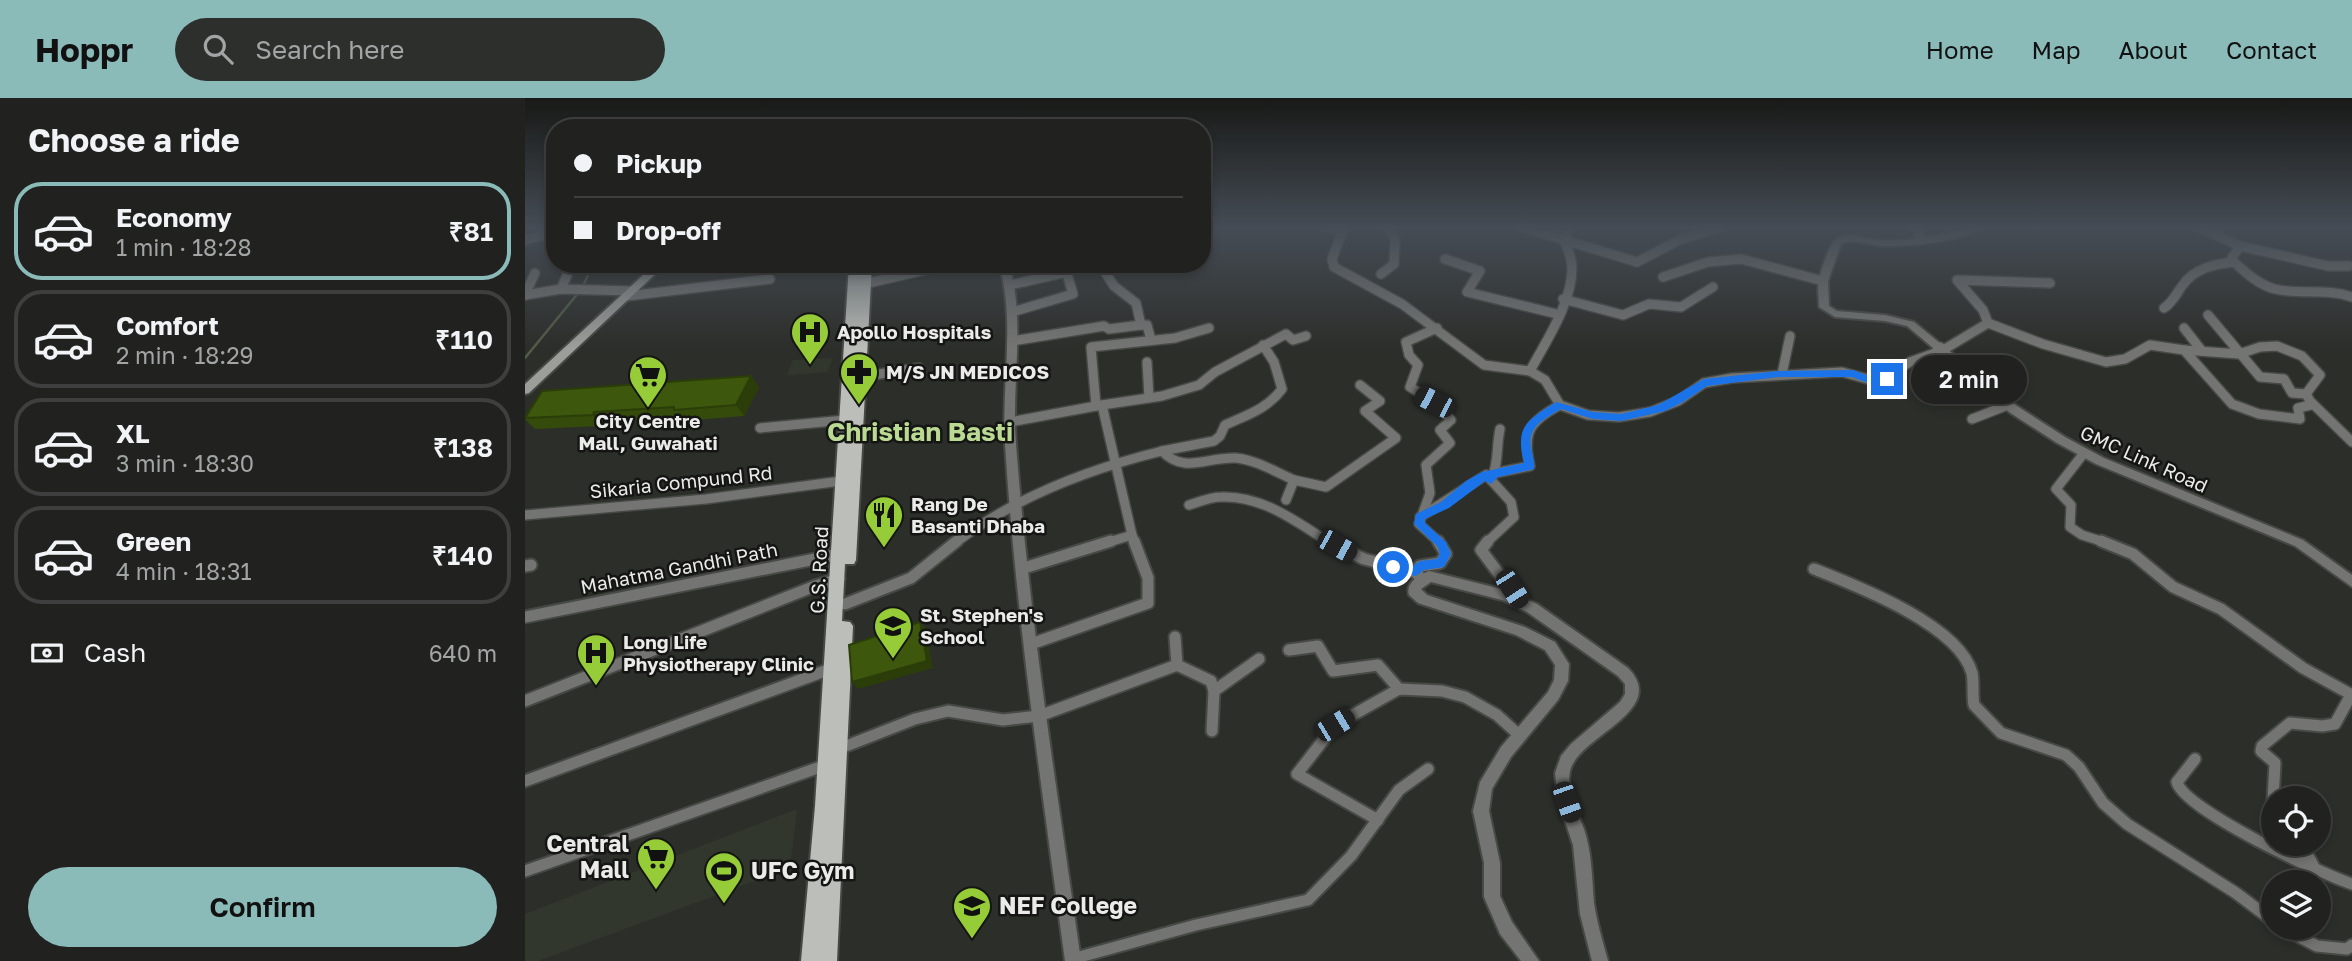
<!DOCTYPE html>
<html lang="en">
<head>
<meta charset="utf-8">
<style>
  body { margin:0; font-family:"Golos Text",sans-serif; background:#2d2f2d; color:#f1f3f6; height:100vh; display:flex; flex-direction:column; font-size:26px; white-space:nowrap }
  * { box-sizing:border-box; margin:0 }
  p { font-size:23px; color:#a2a4a5 }
  .icon { flex:none; width:38px; height:38px; fill:none; stroke:currentColor; stroke-width:2; stroke-linecap:round; stroke-linejoin:round }
  .map { position:relative; flex:1; overflow:hidden }
  .details { display:flex; flex-direction:column; background:#212220; width:525px }
  .details>* { flex:none }
  .banner { position:absolute; left:21px; top:21px; width:665px; height:154px; border-radius:28px; box-shadow:0 4px 10px #0003,0 0 0 2px #3e3f3e; display:grid; align-content:center; height:154px; padding:0 28px; background:#212220 }
  .controls { position:absolute; left:1736px; top:688px; display:grid; gap:14px }
  .controls a { display:grid; place-items:center; width:70px; height:70px; border-radius:50%; background:#212220; box-shadow:0 4px 10px #0003,0 0 0 2px #3e3f3e; font-size:35px }
  .end { position:absolute; width:32px; height:32px; margin:-16px; border:9px solid #1a73e8; background:#fff; box-shadow:0 0 0 4px #fff }
  .from { border-radius:50% }
  .bubble { position:absolute; height:49px; border-radius:24px; background:#212220; box-shadow:0 4px 10px #0003,0 0 0 2px #3e3f3e; font-size:23px; font-weight:600; line-height:49px; text-align:center }
  .car { position:absolute; width:21px; height:42px; margin:-21px -10px; border-radius:9px; box-shadow:0 0 5px 2px #0007; background:linear-gradient(#222 24%,#8ab4d8 0 40%,#222 0 76%,#8ab4d8 0 86%,#222 0) }
  .banner b { display:flex; align-items:center; gap:24px; height:66px; font-size:26px }
  .banner b+b { border-top:2px solid #3e3f3e }
  .banner i { width:18px; height:18px; background:#f1f3f6 }
  ul { padding:0; list-style:none }
  li { display:flex; align-items:center; gap:21px; height:98px; margin:0 14px 10px; padding:0 14px; border:4px solid #3e3f3e; border-radius:28px }
  li div { flex:1 }
  li b { display:block; font-size:26px }
  li em { font-style:normal; font-weight:600 }
  li.current { border-color:#8bbbb9 }
  li>.icon { width:63px; height:63px; stroke-width:1.5 }
  h2 { padding:0 28px; font-size:32px; line-height:84px }
  .pay { display:flex; align-items:center; gap:18px; height:77px; padding:0 28px; font-size:26px }
  .pay p { margin-inline-start:auto }
  .button { display:flex; gap:14px; margin-top:auto; padding:14px 28px }
  .button a { flex:1; height:80px; border-radius:42px; background:#8bbbb9; color:#111; font-size:28px; font-weight:600; line-height:80px; text-align:center }
  header { display:flex; align-items:center; gap:42px; box-sizing:border-box; height:98px; padding:0 35px; background:#8bbbb9; color:#111 }
  header strong { font-size:33px }
  nav { display:flex; gap:38px; margin-inline-start:auto; font-size:24px }
  .search { width:490px; height:63px; background:#2d2f2d; display:flex; align-items:center; gap:18px; box-sizing:border-box; padding:0 24px; border-radius:38px; color:#a2a4a5; font-size:26px }
  main { display:flex; flex:1; min-height:0 }
  .map>svg:first-child { display:block }
  .built { fill:#32372d }
  .lines { fill:none; stroke-linecap:round; stroke-linejoin:round }
  .stream { stroke:#525c46; stroke-width:2.5 }
  .minor-far1-casing { stroke:#474945; stroke-width:12 }
  .minor-casing { stroke:#474945; stroke-width:15 }
  .tertiary-casing { stroke:#474945; stroke-width:4 }
  .secondary-casing { stroke:#474945; stroke-width:4 }
  .primary-casing { stroke:#474945; stroke-width:4 }
  .minor-far1 { stroke:#747573; stroke-width:9 }
  .minor { stroke:#747573; stroke-width:11 }
  .tertiary { fill:#747573; fill-rule:evenodd }
  .secondary { fill:#9c9e9a; fill-rule:evenodd }
  .primary { fill:#bbbeb9; fill-rule:evenodd }
  .wall { fill:#344b0b }
  .shaded-wall { fill:#2b3d09 }
  .building { fill:#3d570d; stroke:#2b3d09; stroke-width:2 }
  .route { fill:#1a73e8 }
  .labels { text-anchor:middle; stroke-width:5; stroke-linejoin:round; paint-order:stroke }
  .poi-label { font-size:19px; font-weight:bold; fill:#ebece9; stroke:#151614; text-anchor:start }
  .street-label { font-size:19px; fill:#ebece9; stroke:#151614 }
  .near-poi-label { font-size:23px; font-weight:bold; fill:#ebece9; stroke:#151614; text-anchor:start }
  .district-label { font-size:26px; font-weight:bold; fill:#bad992; stroke:#151614 }
</style>
</head>
<body>
<header>
<strong>Hoppr</strong>
<div class="search"><svg class="icon" aria-label="search" viewBox="0 0 24 24"><circle cx="10" cy="10" r="6"/><path d="M15 15l6 6"/></svg>Search here</div>
<nav><a>Home</a><a>Map</a><a>About</a><a>Contact</a></nav>
</header>
<main>
<section class="details">
<h2>Choose a ride</h2>
<ul>
<li class="current"><svg class="icon" aria-label="car" viewBox="0 0 24 24"><path d="M5 17H2v-5l4-1 3-4h7l3 4 3 1v5h-3M9 17h6M6 11h13"/><circle cx="7" cy="17" r="2"/><circle cx="17" cy="17" r="2"/></svg><div><b>Economy</b><p>1 min · 18:28</p></div><em>₹81</em></li>
<li><svg class="icon" aria-label="car" viewBox="0 0 24 24"><path d="M5 17H2v-5l4-1 3-4h7l3 4 3 1v5h-3M9 17h6M6 11h13"/><circle cx="7" cy="17" r="2"/><circle cx="17" cy="17" r="2"/></svg><div><b>Comfort</b><p>2 min · 18:29</p></div><em>₹110</em></li>
<li><svg class="icon" aria-label="car" viewBox="0 0 24 24"><path d="M5 17H2v-5l4-1 3-4h7l3 4 3 1v5h-3M9 17h6M6 11h13"/><circle cx="7" cy="17" r="2"/><circle cx="17" cy="17" r="2"/></svg><div><b>XL</b><p>3 min · 18:30</p></div><em>₹138</em></li>
<li><svg class="icon" aria-label="car" viewBox="0 0 24 24"><path d="M5 17H2v-5l4-1 3-4h7l3 4 3 1v5h-3M9 17h6M6 11h13"/><circle cx="7" cy="17" r="2"/><circle cx="17" cy="17" r="2"/></svg><div><b>Green</b><p>4 min · 18:31</p></div><em>₹140</em></li>
</ul>
<div class="pay"><svg class="icon" aria-label="cash" viewBox="0 0 24 24"><path d="M3 7h18v10H3z"/><circle cx="12" cy="12" r="2"/></svg>Cash<p>640 m</p></div>
<div class="button"><a>Confirm</a></div>
</section>
<div class="map">
<svg width="1827" height="863" viewBox="0 0 1827 863">
  <rect width="100%" height="100%" fill="#2c2e2a"/>
  <g class="built">
    <path d="M 308,260 L 302,274 L 262,277 L 268,262 Z"/>
    <path d="M 272,711 L 265,770 L 13,863 L 0,863 L 0,816 Z"/>
  </g>
  <g class="lines">
    <g class="stream">
      <path d="M 58,188 L 68,166"/>
      <path d="M 0,260 L 54,194"/>
    </g>
    <defs>
      <g id="minor-far1">
        <path d="M 801,129 L 818,134"/>
        <path d="M 819,129 L 807,161 L 809,169 L 877,206 L 959,267 L 1005,273 L 1020,282 L 1035,307 L 1063,317 L 1094,319 L 1125,314 L 1153,303 L 1179,285 L 1207,280 L 1317,274 L 1353,284 L 1385,264 L 1410,255 L 1415,249"/>
        <path d="M 997,129 L 1112,164 L 1154,142 L 1196,129"/>
        <path d="M 1390,129 L 1396,142"/>
        <path d="M 1673,129 L 1715,148 L 1707,160 L 1709,164 C 1721,175 1734,187 1750,191 C 1776,197 1801,190 1827,199"/>
        <path d="M 0,142 L 30,134"/>
        <path d="M 1715,148 L 1803,168 L 1824,168"/>
        <path d="M 920,161 L 955,173 L 942,194 L 1032,216"/>
        <path d="M 575,166 L 589,188 L 611,205 L 616,227 L 622,227 L 626,242"/>
        <path d="M 856,176 L 869,166 L 870,142 L 863,129"/>
        <path d="M 1138,179 L 1183,164 L 1216,161 L 1298,183"/>
        <path d="M 1525,185 L 1432,182 L 1458,212 L 1463,225 L 1518,246 L 1581,264 L 1600,261 L 1625,247 L 1659,252"/>
        <path d="M 339,186 L 426,166"/>
        <path d="M 485,187 L 538,175 L 542,176 L 548,196 L 487,214"/>
        <path d="M 36,191 L 47,166"/>
        <path d="M 0,197 L 36,191 L 107,193"/>
        <path d="M 0,197 L 10,175"/>
        <path d="M 102,198 L 245,181"/>
        <path d="M 1038,201 L 1098,217 L 1124,206 L 1156,209 L 1188,189"/>
        <path d="M 1639,210 C 1648,204 1651,196 1657,188 C 1669,170 1690,166 1709,164"/>
        <path d="M 1683,217 L 1735,279 L 1759,281 L 1767,295 L 1781,296"/>
        <path d="M 912,230 L 881,244 L 884,257 L 893,267 L 885,289 L 909,304 L 926,322 L 915,332 L 925,345 L 901,367 L 905,395 L 894,426 L 915,445"/>
        <path d="M 1659,230 L 1677,253"/>
        <path d="M 487,243 L 579,228 L 584,231 L 616,227"/>
        <path d="M 1418,252 L 1463,225"/>
        <path d="M 622,264 L 624,300"/>
        <path d="M 1005,273 C 1021,243 1047,205 1047,170 C 1047,160 1043,151 1039,143 L 1045,129"/>
        <path d="M 1257,276 L 1265,238"/>
        <path d="M 335,279 L 394,270"/>
        <path d="M 577,307 L 637,298 L 674,287 L 690,274 L 761,236 L 768,242 L 781,238"/>
        <path d="M 1786,307 L 1773,310 L 1775,321 L 1734,316 L 1707,306 L 1659,252 L 1714,256 L 1735,249 L 1752,248 L 1777,258 L 1795,277 L 1781,296 L 1785,303 L 1827,344"/>
        <path d="M 1447,321 L 1483,307"/>
        <path d="M 485,324 L 571,308"/>
        <path d="M 235,330 L 320,322"/>
        <path d="M 637,353 L 689,343 L 695,338 L 700,327 C 722,317 742,311 757,291 L 749,264 L 738,247"/>
        <path d="M 1559,355 L 1531,391 L 1546,407 L 1545,429 L 1557,437 L 1582,445"/>
        <path d="M 970,375 L 1005,368 C 997,334 1005,323 1035,307"/>
        <path d="M 769,382 L 801,389 L 871,340 L 840,313 L 855,303 L 835,287"/>
        <path d="M 664,407 C 674,404 685,399 696,399 C 737,397 772,424 805,445"/>
        <path d="M 0,417 L 181,401 L 316,383"/>
        <path d="M 895,419 L 961,377 L 966,382"/>
        <path d="M 607,437 L 610,445"/>
        <path d="M 430,445 C 490,399 564,371 637,353 C 659,377 684,358 711,360 C 731,362 751,374 769,382 L 761,402"/>
        <path d="M 581,445 L 607,437 L 577,307 L 571,308 L 566,249 L 650,240 L 684,230"/>
        <path d="M 961,445 L 989,419 L 986,404 L 966,382 C 974,366 971,349 975,331"/>
      </g>
      <g id="minor">
        <path d="M 802,443 L 839,461 L 891,474"/>
        <path d="M 963,443 L 956,452 L 995,504"/>
        <path d="M 1576,443 L 1608,456 L 1648,489 L 1696,511 L 1778,570 L 1827,597"/>
        <path d="M 0,468 L 6,467"/>
        <path d="M 499,470 L 586,443"/>
        <path d="M 1289,471 C 1332,488 1434,527 1447,575 C 1449,584 1447,597 1449,607 L 1476,635 L 1541,657 L 1554,669 L 1578,705 L 1602,726 L 1711,795 L 1748,823"/>
        <path d="M 896,481 L 891,474 L 895,468 L 915,465 L 921,456 L 913,443"/>
        <path d="M 320,506 L 386,480 L 432,443"/>
        <path d="M 0,519 L 315,456"/>
        <path d="M 650,539 L 652,567"/>
        <path d="M 506,546 L 623,505 L 623,480 L 609,443"/>
        <path d="M 764,552 L 793,548 L 808,573 L 853,567 L 874,591"/>
        <path d="M 0,603 L 290,488 L 314,481"/>
        <path d="M 687,633 L 689,593 L 734,561"/>
        <path d="M 316,650 L 390,621 L 423,613 L 478,622 L 514,618 L 652,567 L 686,583 L 689,593"/>
        <path d="M 1670,661 L 1652,684 C 1659,712 1797,776 1827,786"/>
        <path d="M 0,683 L 308,570"/>
        <path d="M 1748,702 L 1750,665 L 1736,653 L 1737,648 L 1765,625 L 1797,628 L 1810,626 L 1826,597"/>
        <path d="M 853,722 L 772,676 L 810,627 L 874,591 L 917,593 L 940,599 L 972,617 L 994,637"/>
        <path d="M 1777,746 L 1789,769"/>
        <path d="M 0,773 L 301,667"/>
        <path d="M 1757,830 L 1792,848 L 1822,851 L 1827,847"/>
        <path d="M 547,861 L 671,827 L 783,802 L 826,758 L 874,692 L 903,671"/>
      </g>
      <g id="tertiary">
        <path d="M 1444,129 L 1460,129 C 1435,144 1388,148 1359,148 C 1345,148 1329,139 1316,146 L 1303,183 L 1304,208 L 1312,213 L 1360,217 L 1389,224 L 1492,308 L 1540,339 L 1579,360 L 1778,442 L 1827,477 L 1827,489 L 1770,448 L 1571,366 L 1532,345 L 1484,314 L 1382,228 L 1360,223 L 1310,219 L 1294,209 C 1294,200 1292,190 1294,182 C 1295,174 1305,146 1310,142 C 1323,132 1339,141 1353,142 C 1383,144 1415,138 1444,129 Z"/>
        <path d="M 474,166 L 484,166 C 501,225 486,286 491,346 C 504,519 532,691 556,863 L 540,863 C 517,691 491,519 480,346 C 476,286 491,225 474,166 Z"/>
        <path d="M 904,473 L 980,492 L 1012,506 L 1103,570 C 1145,613 1053,638 1045,673 C 1041,692 1052,713 1059,731 C 1067,755 1067,780 1069,805 C 1072,825 1078,844 1083,863 L 1067,863 L 1055,816 L 1048,747 L 1033,702 L 1030,675 L 1036,658 L 1046,646 L 1095,604 L 1100,596 L 1100,586 L 1093,578 L 1002,514 L 977,502 L 906,484 L 896,491 L 902,497 L 1000,529 L 1030,544 L 1044,566 L 1043,583 L 1033,602 L 986,659 L 967,691 L 964,713 L 975,765 L 975,798 L 987,824 L 1014,863 L 996,863 L 975,836 L 959,799 L 959,765 L 948,713 L 955,684 L 976,649 L 1023,594 L 1029,582 L 1030,567 L 1020,552 L 991,537 L 893,505 L 884,497 C 880,485 894,477 904,473 Z"/>
      </g>
      <path id="secondary" d="M 130,166 L 141,166 L 4,295 L 0,296 L 0,286 Z"/>
      <path id="primary" d="M 324,166 L 347,166 L 331,462 L 329,466 L 320,466 L 317,523 L 325,524 L 328,528 L 312,863 L 276,863 L 290,708 Z"/>
    </defs>
    <use href="#minor-far1" class="minor-far1-casing"/>
    <use href="#minor" class="minor-casing"/>
    <use href="#tertiary" class="tertiary-casing"/>
    <use href="#secondary" class="secondary-casing"/>
    <use href="#primary" class="primary-casing"/>
    <use href="#minor-far1" class="minor-far1"/>
    <use href="#minor" class="minor"/>
    <use href="#tertiary" class="tertiary"/>
    <use href="#secondary" class="secondary"/>
    <use href="#primary" class="primary"/>
  </g>
  <path class="wall" d="M 226,278 L 234,289 L 219,318 L 158,323 L 155,320 L 78,324 L 77,328 L 10,331 L 0,321 L 0,319 Z"/>
  <g class="shaded-wall">
    <path d="M 226,278 L 234,289 L 219,318 L 211,307 Z"/>
    <path d="M 69,314 L 78,324 L 77,328 L 68,317 Z"/>
    <path d="M 395,524 L 401,531 L 408,570 L 333,591 L 327,584 Z"/>
  </g>
  <g class="building">
    <path d="M 226,278 L 211,307 L 149,312 L 149,309 L 69,314 L 68,317 L 0,320 L 17,293 Z"/>
    <path d="M 395,524 L 402,563 L 327,584 L 324,547 Z"/>
  </g>
  <linearGradient id="sky" x2="0" y2="1"><stop stop-color="#181917"/><stop offset="0.52" stop-color="#454c55"/><stop offset="1" stop-color="#454c55" stop-opacity="0"/></linearGradient>
  <rect width="1827" height="250" fill="url(#sky)"/>
  <path class="route" d="M 1328,272 L 1349,280 L 1362,278 L 1367,281 L 1348,287 L 1327,279 L 1253,279 L 1182,288 L 1158,304 L 1140,313 L 1096,323 L 1068,321 L 1036,311 C 1021,320 1002,328 1006,349 C 1007,357 1010,363 1009,371 L 973,379 L 966,386 L 960,383 L 924,410 L 900,421 L 900,425 L 921,444 L 926,456 L 919,469 L 899,472 L 891,478 L 868,474 L 862,469 L 868,465 L 888,468 L 895,463 L 912,461 L 915,456 L 913,449 L 889,426 L 891,416 L 916,404 L 941,383 L 957,374 L 999,365 C 990,328 1001,323 1031,304 L 1068,314 L 1096,316 L 1133,307 L 1179,281 L 1253,273 Z"/>
  <defs>
    <symbol id="hospital-pin" viewBox="-11 -11 22 30"><path d="M0 17L-7.5 6A9.5 9.5 0 1 1 7.5 6Z" fill="#97cc39" stroke="#151614"/><path d="M-5-5h3v3.5h4V-5h3V5h-3V1.5h-4V5h-3Z" fill="#111"/></symbol>
    <symbol id="pharmacy-pin" viewBox="-11 -11 22 30"><path d="M0 17L-7.5 6A9.5 9.5 0 1 1 7.5 6Z" fill="#97cc39" stroke="#151614"/><path d="M-2-6h4v4h4v4h-4v4h-4v-4h-4v-4h4Z" fill="#111"/></symbol>
    <symbol id="supermarket-pin" viewBox="-11 -11 22 30"><path d="M0 17L-7.5 6A9.5 9.5 0 1 1 7.5 6Z" fill="#97cc39" stroke="#151614"/><path d="M-6-5.5h2.5l.6 2H6L4.5 2H-2.5L-4.4-4H-6ZM-1.5 3.2a1.3 1.3 0 1 0 .1 0ZM3 3.2a1.3 1.3 0 1 0 .1 0Z" fill="#111"/></symbol>
    <symbol id="restaurant-pin" viewBox="-11 -11 22 30"><path d="M0 17L-7.5 6A9.5 9.5 0 1 1 7.5 6Z" fill="#97cc39" stroke="#151614"/><path d="M-5-6h1v4h1v-4h1v4h1v-4h1v5L-1.5 .5V6h-2V.5L-5-1ZM5-6V6H3V1.5H1.5Q1.5-4 5-6Z" fill="#111"/></symbol>
    <symbol id="school-pin" viewBox="-11 -11 22 30"><path d="M0 17L-7.5 6A9.5 9.5 0 1 1 7.5 6Z" fill="#97cc39" stroke="#151614"/><path d="M0-5L7-2L0 1L-7-2ZM-4 1L0 2.5L4 1V4Q0 6-4 4Z" fill="#111"/></symbol>
    <symbol id="stadium-pin" viewBox="-11 -11 22 30"><path d="M0 17L-7.5 6A9.5 9.5 0 1 1 7.5 6Z" fill="#97cc39" stroke="#151614"/><path d="M0-5a6.5 5 0 1 0 0 10a6.5 5 0 1 0 0-10ZM-3.5-1.8h7v3.6h-7Z" fill="#111"/></symbol>
    <symbol id="university-pin" viewBox="-11 -11 22 30"><path d="M0 17L-7.5 6A9.5 9.5 0 1 1 7.5 6Z" fill="#97cc39" stroke="#151614"/><path d="M0-5L7-2L0 1L-7-2ZM-4 1L0 2.5L4 1V4Q0 6-4 4Z" fill="#111"/></symbol>
  </defs>
  <g fill-rule="evenodd">
    <use href="#hospital-pin" x="263" y="212" width="44" height="60"/>
    <use href="#pharmacy-pin" x="312" y="252" width="44" height="60"/>
    <use href="#supermarket-pin" x="101" y="255" width="44" height="60"/>
    <use href="#restaurant-pin" x="337" y="395" width="44" height="60"/>
    <use href="#school-pin" x="346" y="506" width="44" height="60"/>
    <use href="#hospital-pin" x="49" y="533" width="44" height="60"/>
    <use href="#supermarket-pin" x="109" y="737" width="44" height="60"/>
    <use href="#stadium-pin" x="177" y="751" width="44" height="60"/>
    <use href="#university-pin" x="425" y="786" width="44" height="60"/>
  </g>
  <g class="labels">
    <g class="poi-label">
      <text x="312" y="241">Apollo Hospitals</text>
      <text x="361" y="281">M/S JN MEDICOS</text>
      <text x="123" y="330" text-anchor="middle">City Centre<tspan x="123" dy="22">Mall, Guwahati</tspan></text>
      <text x="386" y="413">Rang De<tspan x="386" dy="22">Basanti Dhaba</tspan></text>
      <text x="395" y="524">St. Stephen's<tspan x="395" dy="22">School</tspan></text>
      <text x="98" y="551">Long Life<tspan x="98" dy="22">Physiotherapy Clinic</tspan></text>
    </g>
    <g class="street-label">
      <text transform="translate(1619 361) rotate(24)" y="7">GMC Link Road</text>
      <text transform="translate(156 384) rotate(-6)" y="7">Sikaria Compund Rd</text>
      <text transform="translate(154 470) rotate(-11)" y="7">Mahatma Gandhi Path</text>
      <text transform="translate(294 472) rotate(-87)" y="7">G.S. Road</text>
    </g>
    <g class="near-poi-label">
      <text x="104" y="754" text-anchor="end">Central<tspan x="104" dy="26">Mall</tspan></text>
      <text x="226" y="781">UFC Gym</text>
      <text x="474" y="816">NEF College</text>
    </g>
    <g class="district-label">
      <text x="395" y="343">Christian Basti</text>
    </g>
  </g>
</svg>
<div class="controls">
<a><svg class="icon" aria-label="locate" viewBox="0 0 24 24"><circle cx="12" cy="12" r="6"/><path d="M12 2v4M12 18v4M2 12h4M18 12h4"/></svg></a>
<a><svg class="icon" aria-label="layers" viewBox="0 0 24 24"><path d="M12 4l9 5-9 5-9-5zM3 14l9 5 9-5"/></svg></a>
</div>
<i class="end from" style="left:868px;top:469px"></i>
<i class="end" style="left:1362px;top:281px"></i>
<div class="bubble" style="left:1386px;top:257px;width:116px">2 min</div>
<i class="car" style="left:909px;top:304px;rotate:297deg"></i>
<i class="car" style="left:812px;top:448px;rotate:119deg"></i>
<i class="car" style="left:987px;top:491px;rotate:147deg"></i>
<i class="car" style="left:810px;top:627px;rotate:59deg"></i>
<i class="car" style="left:1042px;top:704px;rotate:161deg"></i>
<div class="banner">
<b><i class="from"></i>Pickup</b>
<b><i></i>Drop-off</b>
</div>
</div>
</main>
</body>
</html>
